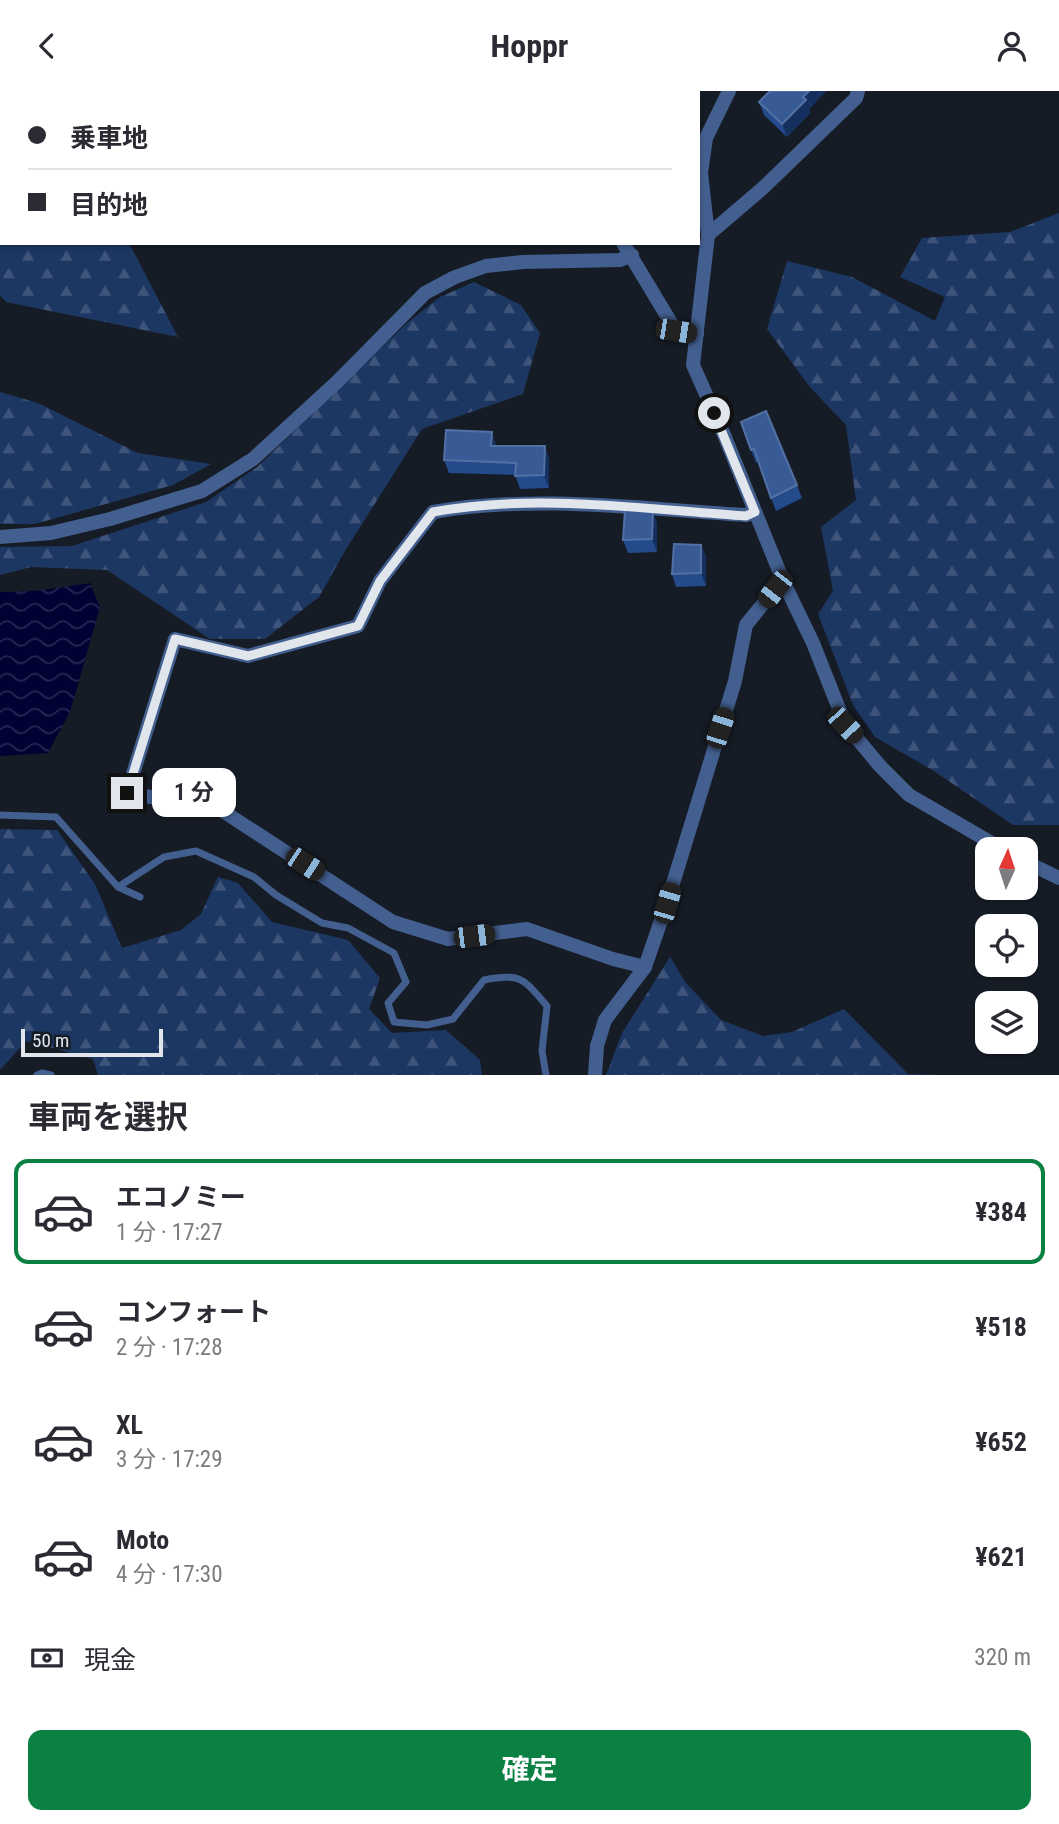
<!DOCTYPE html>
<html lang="ja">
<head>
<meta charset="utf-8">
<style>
  body { margin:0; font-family:"Roboto Condensed","Noto Sans JP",sans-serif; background:#f7f7f7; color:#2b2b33; height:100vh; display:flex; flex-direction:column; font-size:26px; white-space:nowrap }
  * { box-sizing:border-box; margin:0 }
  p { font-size:23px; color:#7c7c81 }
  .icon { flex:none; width:38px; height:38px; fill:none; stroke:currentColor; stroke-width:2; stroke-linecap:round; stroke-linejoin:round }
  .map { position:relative; height:984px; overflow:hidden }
  .panel { display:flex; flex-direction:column; background:#fff; flex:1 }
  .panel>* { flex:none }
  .hud { position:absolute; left:0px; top:0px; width:700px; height:154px; box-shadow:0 2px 5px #0004; display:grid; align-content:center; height:154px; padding:0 28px; background:#fff }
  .needle { width:46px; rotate:3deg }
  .fabs { position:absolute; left:975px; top:746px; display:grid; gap:14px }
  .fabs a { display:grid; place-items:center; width:63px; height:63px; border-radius:14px; background:#fff; box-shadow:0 2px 5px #0004; font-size:35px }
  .scale { position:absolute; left:21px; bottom:18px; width:142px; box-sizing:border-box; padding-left:7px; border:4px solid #e1e6ed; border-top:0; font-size:19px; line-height:24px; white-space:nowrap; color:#e1e6ed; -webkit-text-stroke:5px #161c26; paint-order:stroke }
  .end { position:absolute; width:32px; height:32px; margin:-16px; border:9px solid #e1e6ed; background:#111; box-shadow:0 0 0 4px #111 }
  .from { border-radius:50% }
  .bubble { position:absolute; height:49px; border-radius:14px; background:#fff; box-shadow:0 2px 5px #0004; font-size:23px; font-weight:700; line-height:49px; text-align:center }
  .car { position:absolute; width:21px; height:42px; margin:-21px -10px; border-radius:9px; box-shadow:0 0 5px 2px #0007; background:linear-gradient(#222 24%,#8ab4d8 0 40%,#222 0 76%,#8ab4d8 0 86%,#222 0) }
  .hud b { display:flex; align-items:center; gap:24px; height:66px; font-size:26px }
  .hud b+b { border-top:2px solid #e1e1e2 }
  .hud i { width:18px; height:18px; background:#2b2b33 }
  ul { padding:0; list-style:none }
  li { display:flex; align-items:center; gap:21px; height:105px; margin:0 14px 10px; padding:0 14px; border:4px solid transparent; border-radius:14px }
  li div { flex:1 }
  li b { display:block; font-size:26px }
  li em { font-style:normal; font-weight:700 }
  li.selected { border-color:#0b8043 }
  li>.icon { width:63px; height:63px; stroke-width:1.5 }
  h2 { padding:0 28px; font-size:32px; line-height:84px }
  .pay { display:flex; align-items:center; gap:18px; height:77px; padding:0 28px; font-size:26px }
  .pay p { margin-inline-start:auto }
  .button { display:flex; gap:14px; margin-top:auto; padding:14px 28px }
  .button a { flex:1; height:80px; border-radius:14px; background:#0b8043; color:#fff; font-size:28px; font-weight:700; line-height:80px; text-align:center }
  header { display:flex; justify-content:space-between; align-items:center; height:91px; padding:0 28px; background:#fff; font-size:32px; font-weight:700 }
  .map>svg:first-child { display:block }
  .forest { fill:url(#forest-firs) }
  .water { fill:url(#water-waves) }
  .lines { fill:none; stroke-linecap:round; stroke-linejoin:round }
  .service { stroke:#435f8f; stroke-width:7 }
  .minor { stroke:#435f8f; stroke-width:14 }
  .wall { fill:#234a8b }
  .shaded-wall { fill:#15305e }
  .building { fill:#385b96; stroke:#5270a4; stroke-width:2 }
  .route { stroke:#e1e6ed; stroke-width:9 }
</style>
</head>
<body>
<header><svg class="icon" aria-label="back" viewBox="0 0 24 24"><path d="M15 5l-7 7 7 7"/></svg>Hoppr<svg class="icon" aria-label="person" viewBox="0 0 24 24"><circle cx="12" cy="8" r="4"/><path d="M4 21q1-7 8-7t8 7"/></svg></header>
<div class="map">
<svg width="1059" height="984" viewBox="0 0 1059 984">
  <defs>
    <pattern id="forest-firs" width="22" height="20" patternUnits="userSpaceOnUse" patternTransform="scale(1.75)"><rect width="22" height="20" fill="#1d3763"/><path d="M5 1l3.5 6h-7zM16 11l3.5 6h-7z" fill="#3e547a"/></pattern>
    <pattern id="water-waves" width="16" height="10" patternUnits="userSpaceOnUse" patternTransform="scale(1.75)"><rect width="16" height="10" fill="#000234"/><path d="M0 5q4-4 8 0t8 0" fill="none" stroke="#252752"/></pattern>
  </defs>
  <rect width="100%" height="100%" fill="#161c26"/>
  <g class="forest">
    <path d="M 0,0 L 57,2 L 2,2 L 2,152 L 129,152 L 178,246 L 6,211 L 0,204 Z"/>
    <path d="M 1059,122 L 1059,734 L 1013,734 L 934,680 L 875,646 L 853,614 L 818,523 L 833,500 L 821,436 L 856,409 L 846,334 L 810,296 L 767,238 L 787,170 L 852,186 L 935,230 L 945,206 L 900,186 L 922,147 L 1010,141 Z"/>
    <path d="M 474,191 L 521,214 L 540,242 L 523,303 L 422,338 L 345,460 L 319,506 L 265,548 L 210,548 L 107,479 L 31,476 L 0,484 L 0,456 L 72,455 L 206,411 L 257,376 L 407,232 L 440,206 Z"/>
    <path d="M 0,301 L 38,312 L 138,362 L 211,373 L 173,394 L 35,433 L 0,433 Z"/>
    <path d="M 0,738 L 57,739 L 95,793 L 122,857 L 181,839 L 201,823 L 218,786 L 238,792 L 272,831 L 348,849 L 380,887 L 369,918 L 392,942 L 446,939 L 480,969 L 482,984 L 98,984 L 93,968 L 26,950 L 0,979 Z"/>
    <path d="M 670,866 L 686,892 L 721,929 L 763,945 L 792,941 L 844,918 L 908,983 L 938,984 L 606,984 L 622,942 Z"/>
  </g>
  <path class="water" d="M 90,492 L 100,516 L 70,621 L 48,662 L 0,665 L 0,501 L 36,500 Z"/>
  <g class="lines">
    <g class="service">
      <path d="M 477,2 L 477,0"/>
      <path d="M 0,724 L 56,726 L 118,796"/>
      <path d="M 140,806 L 118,796 L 164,766 L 196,760 L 254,786 L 276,804 L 322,832 L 348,837 L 394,862 L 406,891 L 388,912 L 394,931 L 427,934 L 453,928 L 484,889 C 522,881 524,889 547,915 L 542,960 L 546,984"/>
      <path d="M 37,984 L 42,982 L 51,984"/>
    </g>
    <g class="minor">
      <path d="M 452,0 L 453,2"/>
      <path d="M 729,0 L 706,47 L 701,82 L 708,144 L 693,274 L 725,346 L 784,492 L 813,552 L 845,633 L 880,675 L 909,704 L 1002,758"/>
      <path d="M 708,144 L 764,96 L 856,7 L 858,0"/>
      <path d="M 623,152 L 676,240 L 697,243"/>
      <path d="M 0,446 L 51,442 L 110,428 L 202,400 L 253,368 L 337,291 L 425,202 L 455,186 L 486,175 L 523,171 L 620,169 L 632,164"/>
      <path d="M 1026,771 L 1059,787"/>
      <path d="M 645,876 L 613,868 L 527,838 L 448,848 L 393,831 L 218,717 L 127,702 L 175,548 L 248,565 L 358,535 L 380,490 L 433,421 C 536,403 642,418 746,424 L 755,421"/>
      <path d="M 595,984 L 597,955 L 605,929 L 645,876 L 667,812 L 735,590 L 746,534 L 775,498 L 784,492"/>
    </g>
  </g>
  <g class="wall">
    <path d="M 770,0 L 826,0 L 809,18 L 810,22 L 787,46 L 764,24 L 759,11 Z"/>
    <path d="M 741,331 L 797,394 L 802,407 L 776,420 L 758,371 L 756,372 Z"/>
    <path d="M 492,341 L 496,355 L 545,355 L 549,368 L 549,397 L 520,398 L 515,384 L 449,382 L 444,369 Z"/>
    <path d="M 657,432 L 657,461 L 628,462 L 623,449 Z"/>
    <path d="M 701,454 L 706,466 L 706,495 L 676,496 L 672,483 Z"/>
  </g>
  <g class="shaded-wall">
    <path d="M 381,0 L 402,0 L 400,2 L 379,2 Z"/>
    <path d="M 809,0 L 826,0 L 809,18 L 810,22 L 787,46 L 782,33 Z"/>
    <path d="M 492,341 L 496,354 L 495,368 L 491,355 Z"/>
    <path d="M 545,355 L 549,368 L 549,397 L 544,384 Z"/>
    <path d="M 653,419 L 657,432 L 657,461 L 652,448 Z"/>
    <path d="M 701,454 L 706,466 L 706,495 L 701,482 Z"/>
  </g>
  <g class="building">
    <path d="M 357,0 L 381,0 L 379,2 L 359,2 Z"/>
    <path d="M 551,0 L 565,0 L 567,2 L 549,2 Z"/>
    <path d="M 770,0 L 809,0 L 803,6 L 806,9 L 782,33 L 759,11 Z"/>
    <path d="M 766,320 L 797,394 L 771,407 L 754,358 L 751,359 L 741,331 Z"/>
    <path d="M 446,339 L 492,341 L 491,355 L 545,355 L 544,384 L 515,385 L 516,372 L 444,369 Z"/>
    <path d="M 625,419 L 653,419 L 652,448 L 623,449 Z"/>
    <path d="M 674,453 L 701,454 L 701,482 L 672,483 Z"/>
  </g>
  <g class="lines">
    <path class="route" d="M 127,702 L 175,548 L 248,565 L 358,535 L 380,490 L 433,421 C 535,402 642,418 746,425 L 755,421 L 714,322"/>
  </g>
</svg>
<div class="fabs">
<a><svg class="needle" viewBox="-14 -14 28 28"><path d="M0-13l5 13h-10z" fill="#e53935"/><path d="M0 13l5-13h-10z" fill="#7c7c81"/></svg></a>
<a><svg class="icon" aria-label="locate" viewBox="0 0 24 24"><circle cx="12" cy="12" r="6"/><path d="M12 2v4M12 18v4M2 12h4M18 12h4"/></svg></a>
<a><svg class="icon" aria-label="layers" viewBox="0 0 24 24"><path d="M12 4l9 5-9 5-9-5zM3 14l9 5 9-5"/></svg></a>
</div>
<div class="scale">50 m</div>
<i class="end from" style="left:714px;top:322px"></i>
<i class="end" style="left:127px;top:702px"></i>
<div class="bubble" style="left:152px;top:677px;width:84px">1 分</div>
<i class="car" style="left:676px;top:240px;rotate:99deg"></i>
<i class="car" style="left:775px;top:498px;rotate:218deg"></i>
<i class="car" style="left:845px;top:634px;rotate:137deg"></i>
<i class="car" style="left:720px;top:637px;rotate:18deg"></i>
<i class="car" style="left:305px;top:773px;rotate:123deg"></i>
<i class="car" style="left:667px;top:812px;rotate:16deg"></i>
<i class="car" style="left:474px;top:845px;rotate:83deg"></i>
<div class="hud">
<b><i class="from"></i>乗車地</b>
<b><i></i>目的地</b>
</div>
</div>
<section class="panel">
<h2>車両を選択</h2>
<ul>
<li class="selected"><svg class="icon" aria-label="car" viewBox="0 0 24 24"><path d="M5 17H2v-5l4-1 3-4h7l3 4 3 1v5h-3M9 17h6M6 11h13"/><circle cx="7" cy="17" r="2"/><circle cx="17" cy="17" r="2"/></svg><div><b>エコノミー</b><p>1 分 · 17:27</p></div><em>¥384</em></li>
<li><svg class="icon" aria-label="car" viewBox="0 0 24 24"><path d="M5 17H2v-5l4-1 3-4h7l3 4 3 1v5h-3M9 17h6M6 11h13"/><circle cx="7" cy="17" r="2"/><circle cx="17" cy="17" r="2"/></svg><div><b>コンフォート</b><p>2 分 · 17:28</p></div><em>¥518</em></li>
<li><svg class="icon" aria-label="car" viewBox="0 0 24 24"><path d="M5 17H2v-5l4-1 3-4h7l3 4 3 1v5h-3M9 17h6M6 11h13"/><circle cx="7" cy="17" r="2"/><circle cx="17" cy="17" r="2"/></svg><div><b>XL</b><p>3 分 · 17:29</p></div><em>¥652</em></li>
<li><svg class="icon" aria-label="car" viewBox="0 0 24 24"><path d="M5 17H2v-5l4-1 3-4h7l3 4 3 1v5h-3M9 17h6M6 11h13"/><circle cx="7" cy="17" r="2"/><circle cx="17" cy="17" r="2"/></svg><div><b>Moto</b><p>4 分 · 17:30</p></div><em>¥621</em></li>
</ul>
<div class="pay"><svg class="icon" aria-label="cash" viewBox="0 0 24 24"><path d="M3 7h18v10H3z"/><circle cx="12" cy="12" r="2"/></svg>現金<p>320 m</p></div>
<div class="button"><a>確定</a></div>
</section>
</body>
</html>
